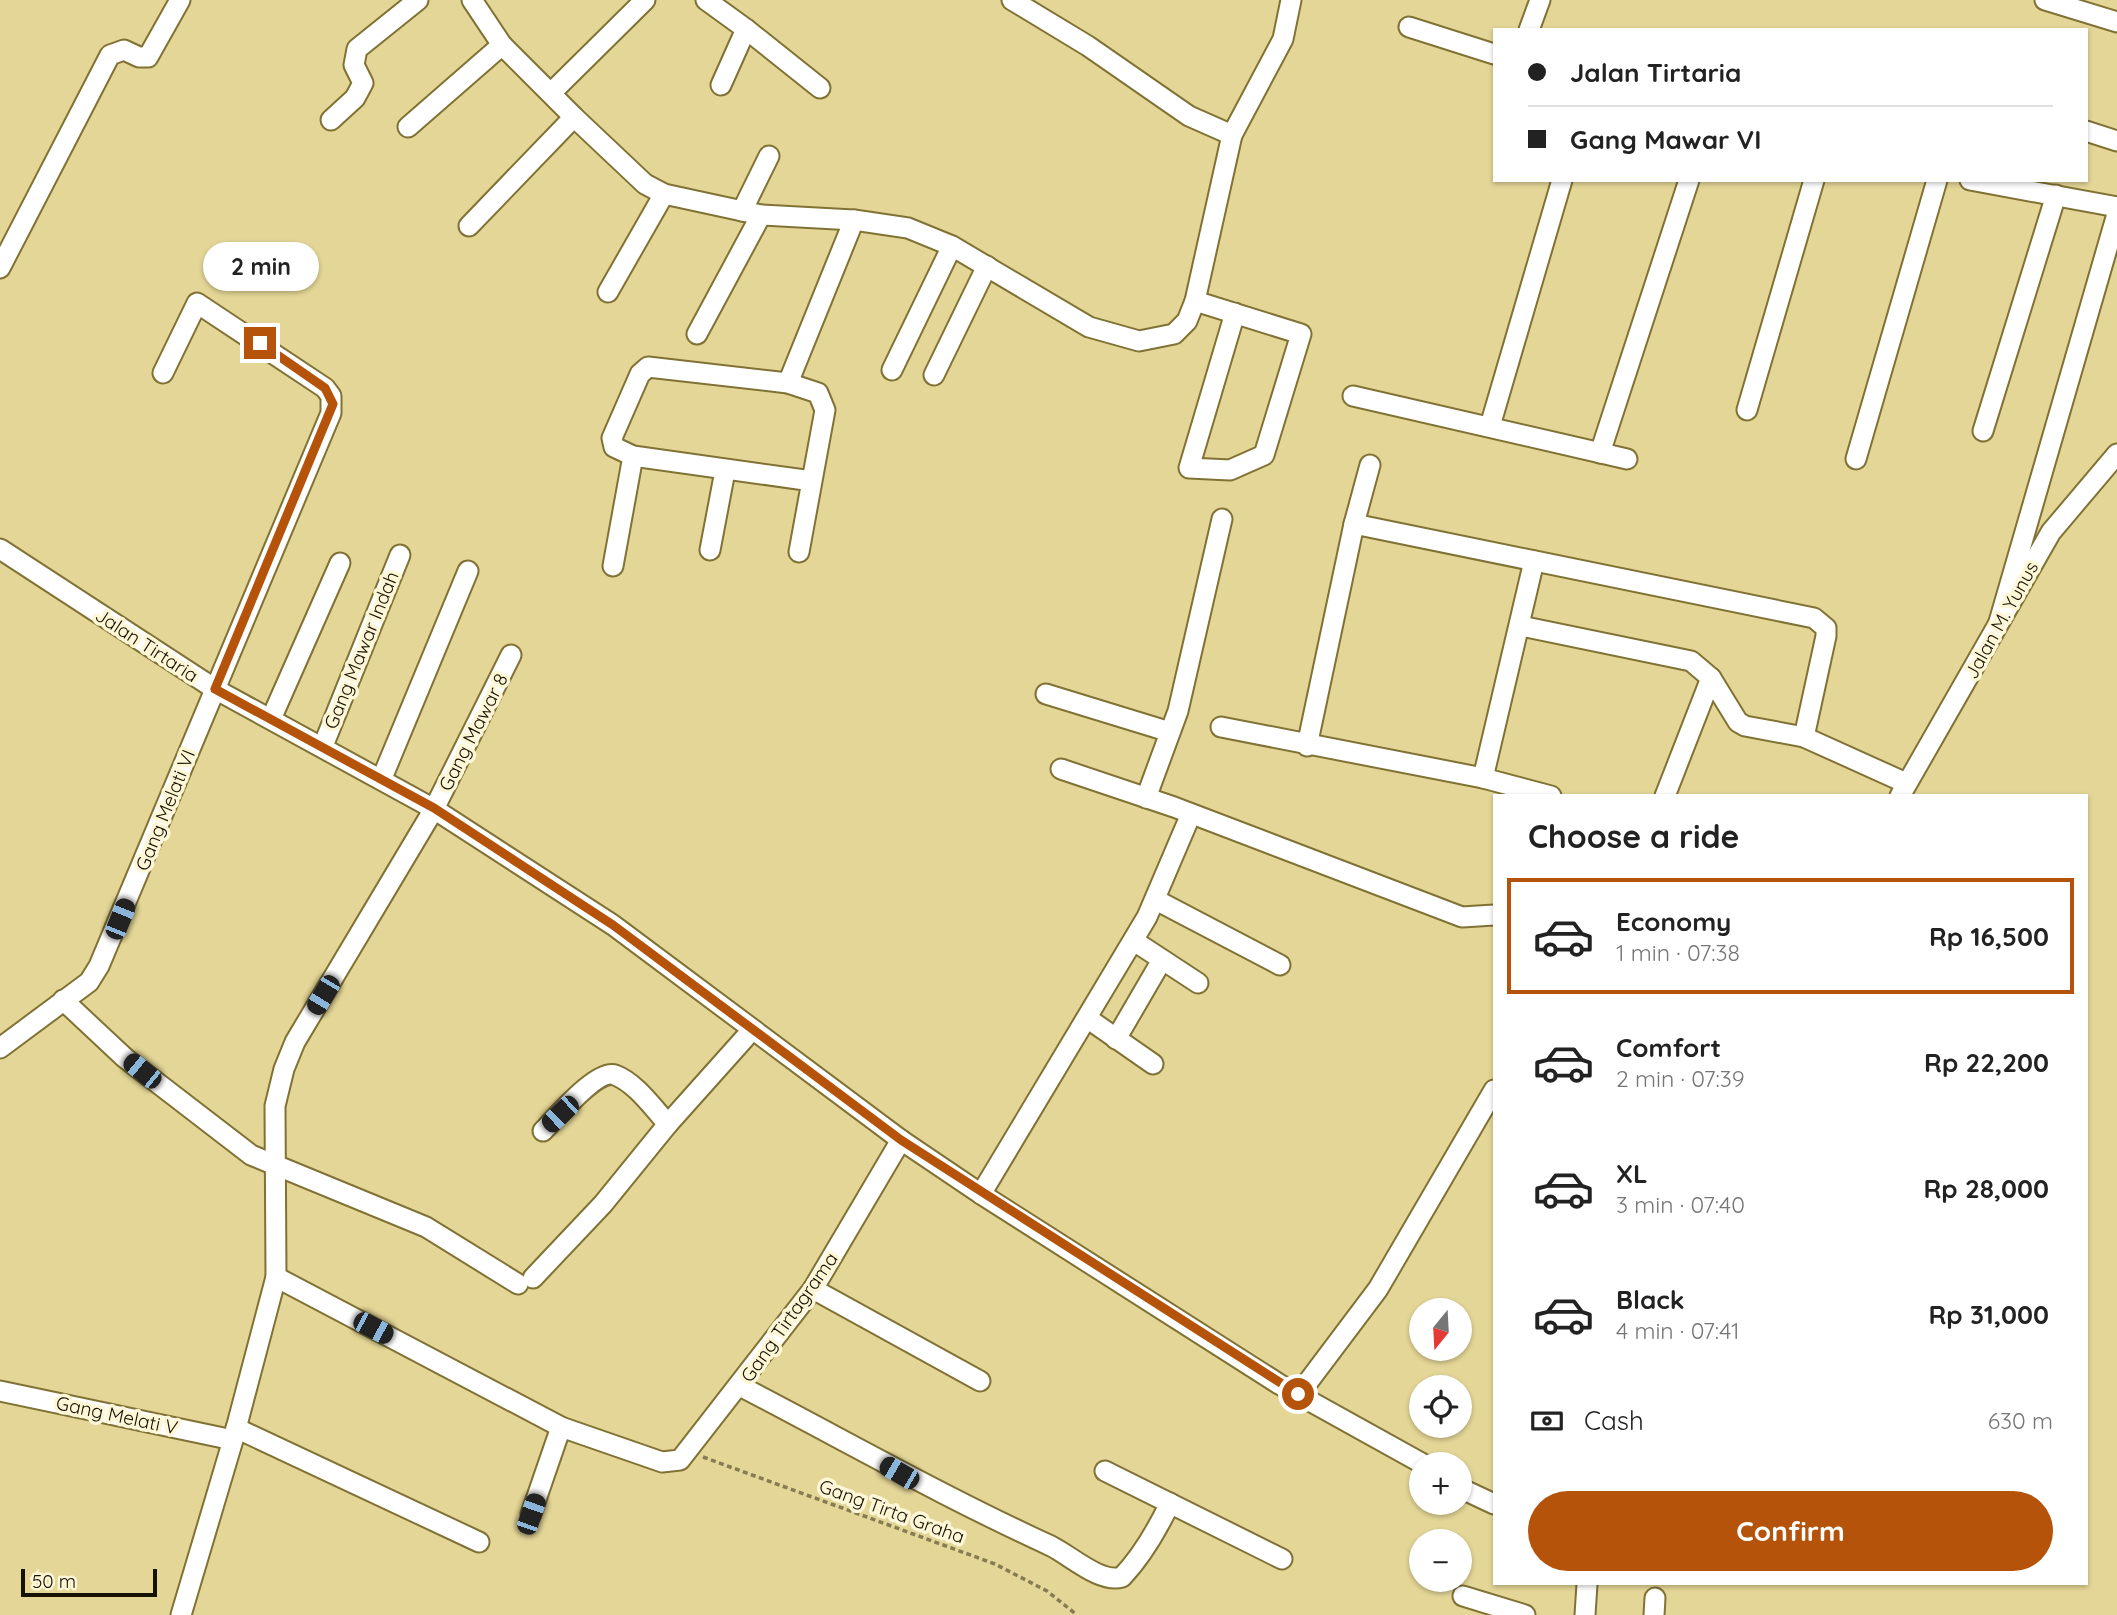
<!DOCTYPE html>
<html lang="en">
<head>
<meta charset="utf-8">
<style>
  body { margin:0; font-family:Quicksand,sans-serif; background:#f2f2f2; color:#222; height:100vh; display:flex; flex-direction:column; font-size:26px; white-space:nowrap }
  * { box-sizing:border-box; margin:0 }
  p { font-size:23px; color:#767676 }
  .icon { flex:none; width:38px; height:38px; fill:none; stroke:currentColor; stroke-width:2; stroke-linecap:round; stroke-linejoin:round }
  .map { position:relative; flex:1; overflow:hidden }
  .sheet { position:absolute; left:1493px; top:794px; width:595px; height:791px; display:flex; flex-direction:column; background:#fff; border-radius:0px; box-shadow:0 2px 5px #0004 }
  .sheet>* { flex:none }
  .top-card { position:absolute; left:1493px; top:28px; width:595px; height:154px; border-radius:0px; box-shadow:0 2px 5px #0004; display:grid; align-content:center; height:154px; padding:0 35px; background:#fff }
  .needle { width:46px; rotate:198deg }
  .controls { position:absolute; left:1409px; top:1298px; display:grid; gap:14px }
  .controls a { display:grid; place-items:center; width:63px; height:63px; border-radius:50%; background:#fff; box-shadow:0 2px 5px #0004; font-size:35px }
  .scale { position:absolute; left:21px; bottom:18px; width:136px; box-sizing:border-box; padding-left:7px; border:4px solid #171100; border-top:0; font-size:19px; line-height:24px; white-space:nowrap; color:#171100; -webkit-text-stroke:5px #fef7d7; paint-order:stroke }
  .end { position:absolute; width:32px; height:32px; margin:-16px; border:9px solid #b45309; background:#fff; box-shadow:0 0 0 4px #fff }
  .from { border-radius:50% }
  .bubble { position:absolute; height:49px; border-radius:24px; background:#fff; box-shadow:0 2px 5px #0004; font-size:23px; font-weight:700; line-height:49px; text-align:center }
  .car { position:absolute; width:21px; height:42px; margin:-21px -10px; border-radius:9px; box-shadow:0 0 5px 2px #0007; background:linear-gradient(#222 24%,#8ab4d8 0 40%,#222 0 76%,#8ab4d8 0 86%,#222 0) }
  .top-card b { display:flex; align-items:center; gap:24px; height:66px; font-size:26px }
  .top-card b+b { border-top:2px solid #e0e0e0 }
  .top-card i { width:18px; height:18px; background:#222 }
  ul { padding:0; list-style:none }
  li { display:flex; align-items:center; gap:21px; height:116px; margin:0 14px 10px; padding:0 21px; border:4px solid transparent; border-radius:0px }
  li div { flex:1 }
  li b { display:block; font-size:26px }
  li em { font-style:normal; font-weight:700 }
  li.on { border-color:#b45309 }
  li>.icon { width:63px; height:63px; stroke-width:1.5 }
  h2 { padding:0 35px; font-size:32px; line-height:84px }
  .pay { display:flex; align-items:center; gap:18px; height:77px; padding:0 35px; font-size:26px }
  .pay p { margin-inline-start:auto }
  .action { display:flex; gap:14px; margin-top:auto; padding:14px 35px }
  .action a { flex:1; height:80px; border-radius:42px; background:#b45309; color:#fff; font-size:28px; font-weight:700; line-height:80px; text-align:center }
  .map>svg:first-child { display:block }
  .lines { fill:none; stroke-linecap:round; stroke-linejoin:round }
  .minor-casing { stroke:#807234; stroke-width:23 }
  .path { stroke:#867c52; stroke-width:3.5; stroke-dasharray:5 3.5; stroke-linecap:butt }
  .minor { stroke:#fff; stroke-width:19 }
  .route { stroke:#b45309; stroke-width:9 }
  .labels { text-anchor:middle; stroke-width:7; stroke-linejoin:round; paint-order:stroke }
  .street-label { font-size:19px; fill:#171100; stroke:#fef7d7 }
</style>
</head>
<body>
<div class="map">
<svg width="2117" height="1615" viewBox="0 0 2117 1615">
  <rect width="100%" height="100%" fill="#e4d696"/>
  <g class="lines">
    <defs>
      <g id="minor">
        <path d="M 472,0 L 502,45 L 574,117 L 645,184 L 664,194 L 761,215 L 854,220 L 908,228 L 952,246 L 1089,327 L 1139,341 L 1174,334 L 1187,321 L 1195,301 L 1232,135 L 1283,39 L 1291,0"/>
        <path d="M 706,0 L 746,29 L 721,85"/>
        <path d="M 1012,0 L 1088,46 L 1189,116 L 1232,135"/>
        <path d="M 2045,0 L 2117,22"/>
        <path d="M 1409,27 L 1494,54"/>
        <path d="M 746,29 L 820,88"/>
        <path d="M 1529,30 L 1540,0"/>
        <path d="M 551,93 L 645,0"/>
        <path d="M 331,120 L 355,98 L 363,83 L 354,65 L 357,49 L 418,0"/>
        <path d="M 408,127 L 502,45"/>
        <path d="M 2086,131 L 2117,141"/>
        <path d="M 1970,180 L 2117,207"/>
        <path d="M 742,211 L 769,156"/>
        <path d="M 469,226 L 574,117"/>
        <path d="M 0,268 L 110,55 L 124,50 L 139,57 L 148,57 L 180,0"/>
        <path d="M 608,292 L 664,194"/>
        <path d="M 1195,301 L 1301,334 L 1264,455 L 1230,470 L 1189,468 L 1235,313"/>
        <path d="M 697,334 L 761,215"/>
        <path d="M 892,370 L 952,246"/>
        <path d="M 934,375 L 987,266"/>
        <path d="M 788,383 L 854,220"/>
        <path d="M 1353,396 L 1627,459"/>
        <path d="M 1747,410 L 1814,180"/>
        <path d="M 1490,426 L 1562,180"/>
        <path d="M 1983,431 L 2056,195"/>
        <path d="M 1600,453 L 1689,180"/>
        <path d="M 1856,459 L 1937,180"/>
        <path d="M 1354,524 L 1370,465"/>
        <path d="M 0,549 L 215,689 L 434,809 L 613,925 L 901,1140 L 981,1194 L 1279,1384 L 1425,1465"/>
        <path d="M 710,550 L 725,471"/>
        <path d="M 799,552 L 825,410 L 818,393 L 788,383 L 648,367 L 640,374 L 612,438 L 614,447 L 633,456 L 812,481"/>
        <path d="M 613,566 L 633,456"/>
        <path d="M 1999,622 L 2117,214"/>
        <path d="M 1521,626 L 1691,661 L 1711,678 L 1738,722 L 1745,726 L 1804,737 L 1906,783"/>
        <path d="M 1046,694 L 1170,732"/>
        <path d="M 271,719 L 340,563"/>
        <path d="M 1221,727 L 1483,778 L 1534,561"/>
        <path d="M 323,746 L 400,555"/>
        <path d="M 1307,746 L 1354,524 L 1814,618 L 1826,628 L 1826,636 L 1804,737"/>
        <path d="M 1061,769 L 1174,807 L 1462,917 L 1494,915"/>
        <path d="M 382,778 L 468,571"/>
        <path d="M 1483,778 L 1551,796"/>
        <path d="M 1665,796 L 1711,678"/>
        <path d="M 1900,796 L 2051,532 L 2117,454"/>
        <path d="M 1146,798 L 1178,711 L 1222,519"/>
        <path d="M 1156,900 L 1280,965"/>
        <path d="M 1134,941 L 1198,983"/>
        <path d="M 63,1000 L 125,1058 L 251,1155 L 426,1227 L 518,1284"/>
        <path d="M 1087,1018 L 1153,1064"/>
        <path d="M 1116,1039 L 1162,960"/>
        <path d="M 0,1048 L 89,982 L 99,966 L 331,413 L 331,396 L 325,388 L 197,303 L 163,373"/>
        <path d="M 543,1131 C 556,1118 598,1068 615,1075 C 636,1083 653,1108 668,1124"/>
        <path d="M 981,1194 L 1147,917 L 1191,814"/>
        <path d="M 276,1277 L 561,1427 L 662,1462 L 680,1460 L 813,1289 L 901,1140"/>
        <path d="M 533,1278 L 603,1204 L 668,1124 L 752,1030"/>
        <path d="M 813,1289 L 980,1381"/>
        <path d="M 740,1386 C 844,1440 944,1497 1051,1546 C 1071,1556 1101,1584 1122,1577 C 1143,1555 1157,1530 1170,1503"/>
        <path d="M 0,1391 L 233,1440"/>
        <path d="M 1299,1394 L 1378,1289 L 1494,1090"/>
        <path d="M 236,1428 L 479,1542"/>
        <path d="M 1105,1471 L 1282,1559"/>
        <path d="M 1460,1488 L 1494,1504"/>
        <path d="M 531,1514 L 561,1427"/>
        <path d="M 1463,1596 L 1525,1615"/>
        <path d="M 181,1615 L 233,1440 L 276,1277 L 275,1106 L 284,1069 L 295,1042 L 434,809 L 511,655"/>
        <path d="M 1585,1615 L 1587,1584"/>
        <path d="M 1654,1615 L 1655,1598"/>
      </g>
    </defs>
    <use href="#minor" class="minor-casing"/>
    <path class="path" d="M 703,1457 L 995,1564 L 1047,1591 L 1077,1615"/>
    <use href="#minor" class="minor"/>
  </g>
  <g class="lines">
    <path class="route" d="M 260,343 L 325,388 L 333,404 L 215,689 L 434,808 L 613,925 L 901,1140 L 1298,1394"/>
  </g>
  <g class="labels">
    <g class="street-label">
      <text transform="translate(2001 620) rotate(-61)" y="7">Jalan M. Yunus</text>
      <text transform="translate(147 645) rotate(33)" y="7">Jalan Tirtaria</text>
      <text transform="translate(361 650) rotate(-68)" y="7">Gang Mawar Indah</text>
      <text transform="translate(473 732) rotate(-63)" y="7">Gang Mawar 8</text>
      <text transform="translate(165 810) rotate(-68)" y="7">Gang Melati VI</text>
      <text transform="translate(789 1317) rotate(-55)" y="7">Gang Tirtagrama</text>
      <text transform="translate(117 1415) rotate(12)" y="7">Gang Melati V</text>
      <text transform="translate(892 1511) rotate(20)" y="7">Gang Tirta Graha</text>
    </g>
  </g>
</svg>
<div class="controls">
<a><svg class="needle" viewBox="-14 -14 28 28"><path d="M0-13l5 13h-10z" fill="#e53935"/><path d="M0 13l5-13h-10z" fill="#767676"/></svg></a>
<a><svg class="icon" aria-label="locate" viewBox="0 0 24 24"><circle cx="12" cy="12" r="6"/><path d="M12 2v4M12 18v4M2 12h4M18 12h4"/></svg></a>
<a>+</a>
<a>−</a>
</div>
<div class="scale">50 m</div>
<i class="end from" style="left:1298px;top:1394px"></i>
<i class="end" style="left:260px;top:343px"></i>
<div class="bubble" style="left:203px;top:242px;width:116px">2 min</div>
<i class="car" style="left:120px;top:919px;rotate:22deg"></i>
<i class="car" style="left:323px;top:995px;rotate:211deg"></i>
<i class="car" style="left:142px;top:1071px;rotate:309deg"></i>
<i class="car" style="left:560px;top:1114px;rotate:226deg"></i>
<i class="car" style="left:373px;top:1328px;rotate:118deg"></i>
<i class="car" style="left:899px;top:1473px;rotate:300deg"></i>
<i class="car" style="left:531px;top:1514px;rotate:19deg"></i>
<div class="top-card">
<b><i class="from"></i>Jalan Tirtaria</b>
<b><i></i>Gang Mawar VI</b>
</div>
<section class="sheet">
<h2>Choose a ride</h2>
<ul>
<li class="on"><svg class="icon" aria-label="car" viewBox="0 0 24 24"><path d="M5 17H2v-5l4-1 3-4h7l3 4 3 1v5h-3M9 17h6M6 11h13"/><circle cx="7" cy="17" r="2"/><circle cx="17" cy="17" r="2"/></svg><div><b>Economy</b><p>1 min · 07:38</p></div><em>Rp 16,500</em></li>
<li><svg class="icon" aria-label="car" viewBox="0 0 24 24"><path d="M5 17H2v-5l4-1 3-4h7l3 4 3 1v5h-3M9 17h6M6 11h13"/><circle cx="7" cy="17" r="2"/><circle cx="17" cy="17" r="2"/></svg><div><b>Comfort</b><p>2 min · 07:39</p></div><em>Rp 22,200</em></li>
<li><svg class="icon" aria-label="car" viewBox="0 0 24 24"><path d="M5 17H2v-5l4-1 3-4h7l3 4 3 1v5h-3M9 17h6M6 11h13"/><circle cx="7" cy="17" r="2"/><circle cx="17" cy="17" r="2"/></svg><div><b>XL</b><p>3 min · 07:40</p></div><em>Rp 28,000</em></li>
<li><svg class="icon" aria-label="car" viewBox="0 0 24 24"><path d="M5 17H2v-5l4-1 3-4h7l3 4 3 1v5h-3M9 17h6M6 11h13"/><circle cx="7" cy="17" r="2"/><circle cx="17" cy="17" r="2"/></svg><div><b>Black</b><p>4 min · 07:41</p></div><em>Rp 31,000</em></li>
</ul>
<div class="pay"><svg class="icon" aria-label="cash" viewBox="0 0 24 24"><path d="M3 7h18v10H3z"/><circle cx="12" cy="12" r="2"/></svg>Cash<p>630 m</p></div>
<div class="action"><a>Confirm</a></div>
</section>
</div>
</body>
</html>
